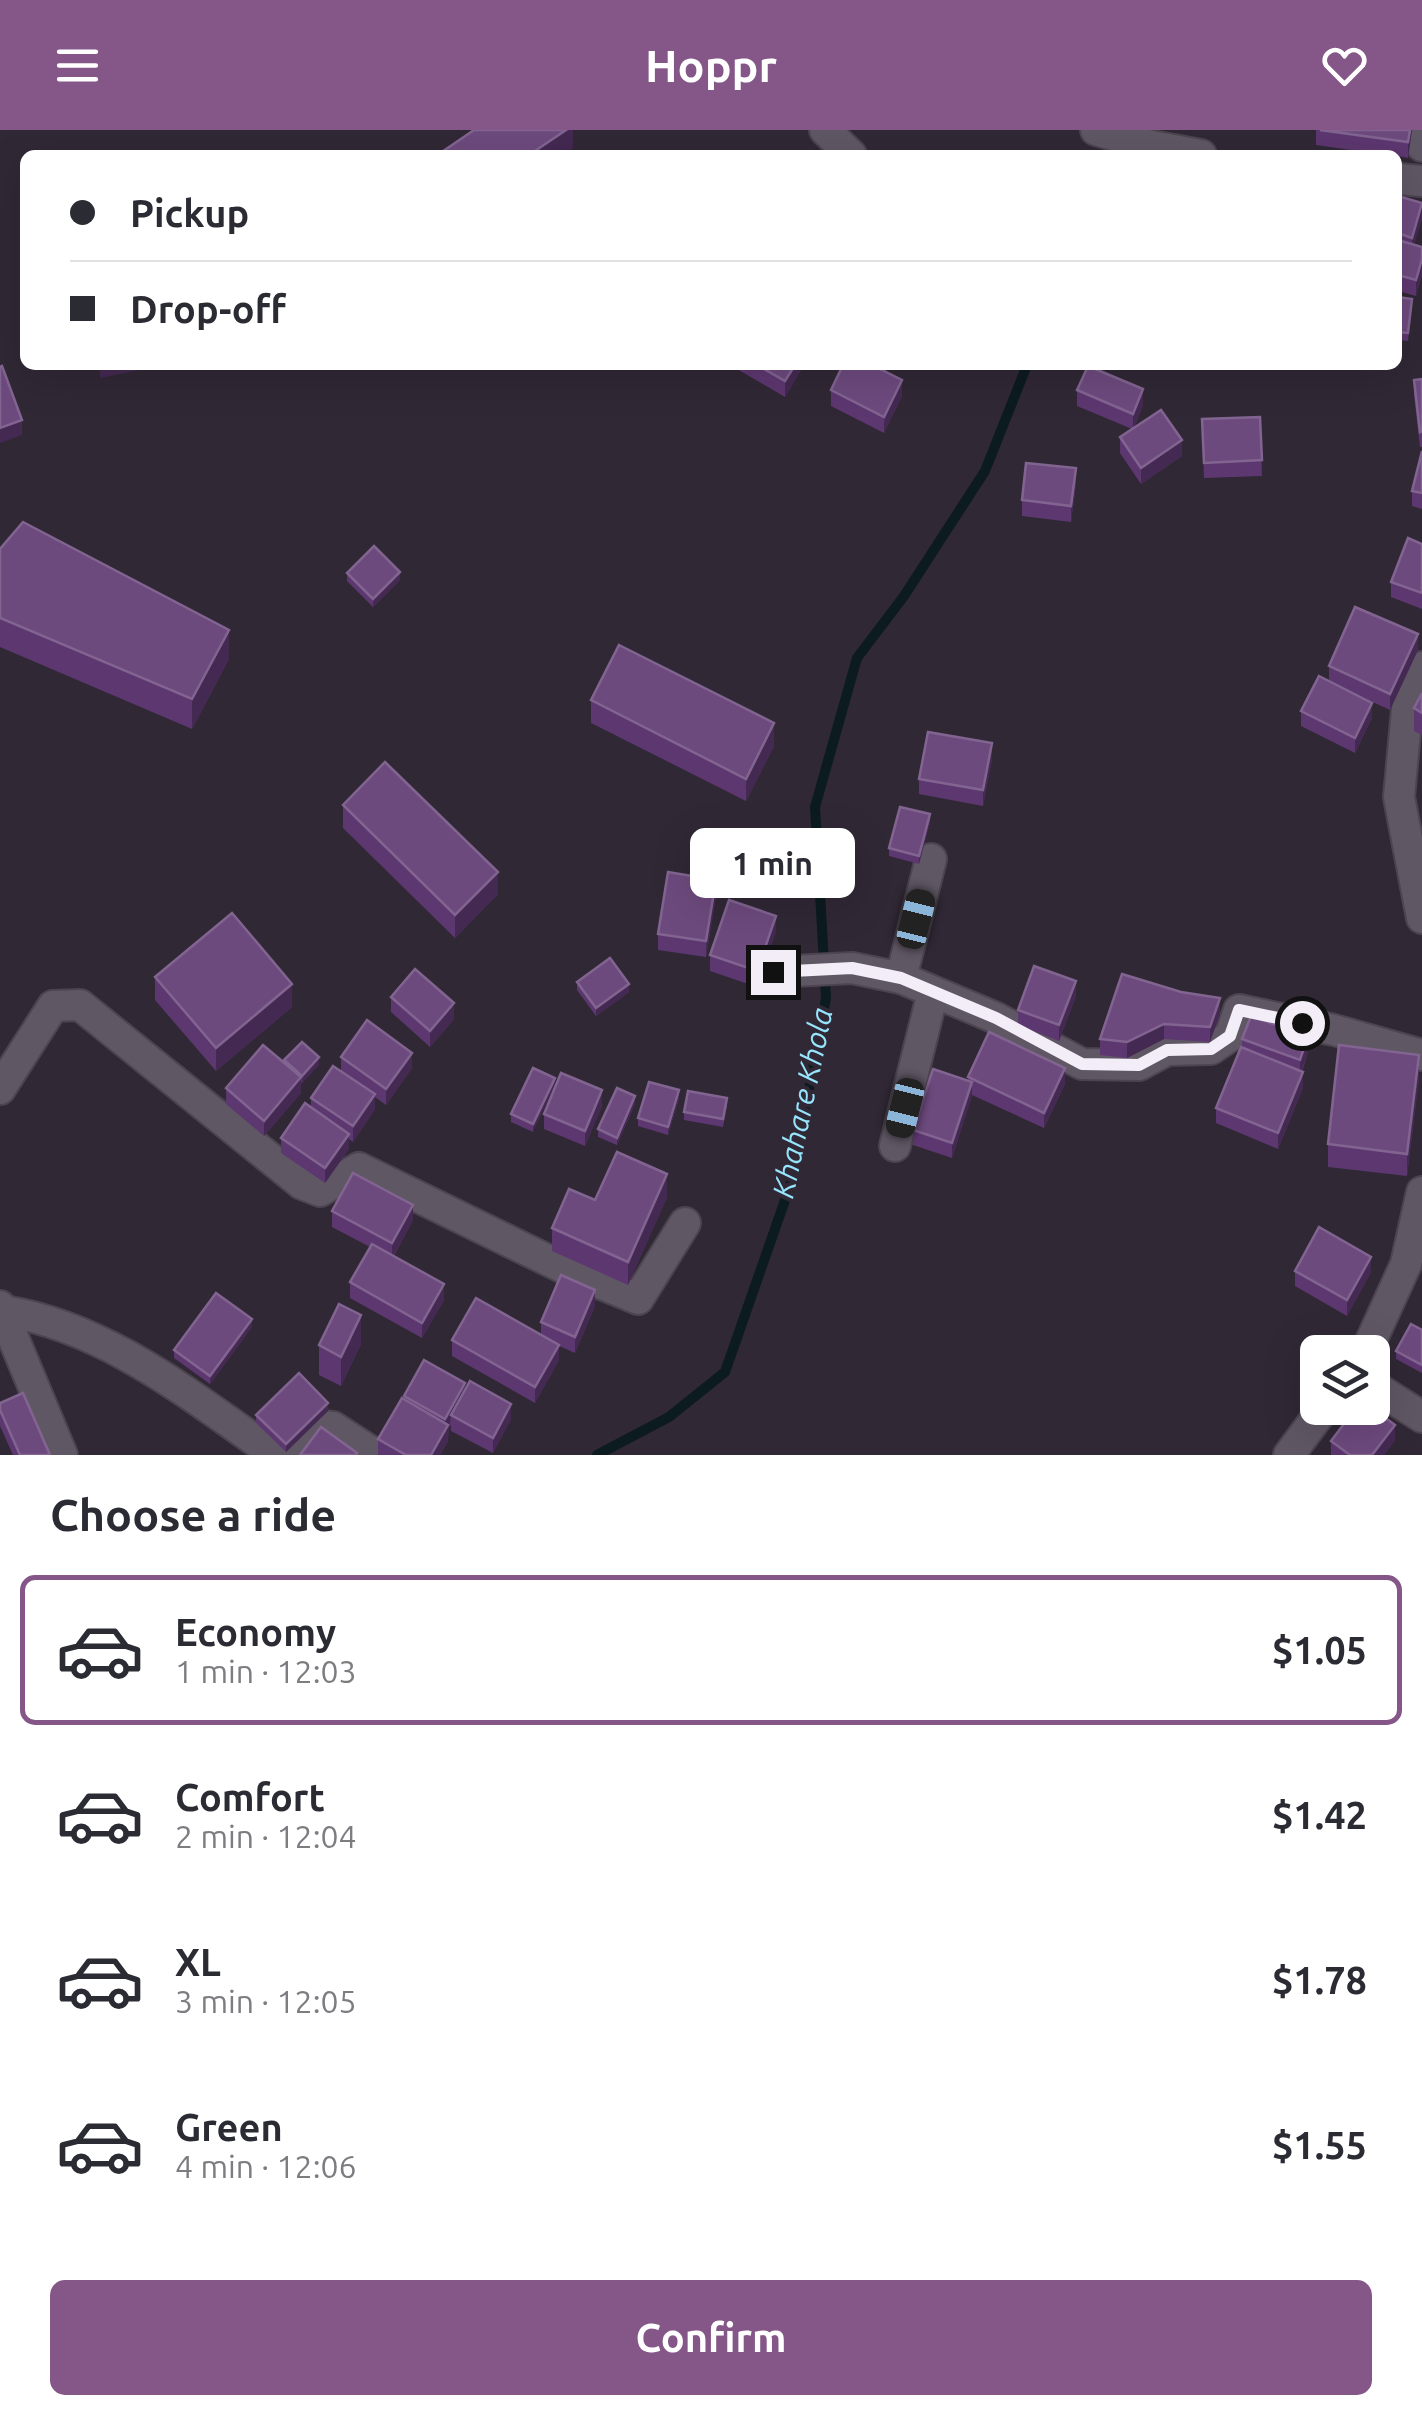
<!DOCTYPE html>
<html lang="en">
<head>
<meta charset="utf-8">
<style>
  body { margin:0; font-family:Ubuntu,sans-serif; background:#f2f2f3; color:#2b2b33; height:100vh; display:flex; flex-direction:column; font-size:38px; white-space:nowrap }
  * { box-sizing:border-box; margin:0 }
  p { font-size:32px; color:#7c7c81 }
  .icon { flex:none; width:55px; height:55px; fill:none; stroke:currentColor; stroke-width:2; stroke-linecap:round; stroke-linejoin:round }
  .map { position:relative; height:1325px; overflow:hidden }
  .sheet { display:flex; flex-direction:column; background:#fff; flex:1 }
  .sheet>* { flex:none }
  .top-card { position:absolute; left:20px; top:20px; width:1382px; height:220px; border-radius:15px; box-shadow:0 10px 40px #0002; display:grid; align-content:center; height:220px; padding:0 50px; background:#fff }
  .controls { position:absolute; left:1300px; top:1205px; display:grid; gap:20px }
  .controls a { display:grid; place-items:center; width:90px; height:90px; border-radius:15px; background:#fff; box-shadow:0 10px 40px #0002; font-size:50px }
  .end { position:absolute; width:45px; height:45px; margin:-22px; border:12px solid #f2edf6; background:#111; box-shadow:0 0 0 5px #111 }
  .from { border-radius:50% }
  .bubble { position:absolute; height:70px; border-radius:15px; background:#fff; box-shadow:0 10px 40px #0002; font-size:32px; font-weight:700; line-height:70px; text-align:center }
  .car { position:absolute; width:30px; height:60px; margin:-30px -15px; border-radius:12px; box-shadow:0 0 8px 2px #0007; background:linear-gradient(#222 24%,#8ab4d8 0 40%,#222 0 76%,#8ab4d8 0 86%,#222 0) }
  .top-card b { display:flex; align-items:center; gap:35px; height:95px; font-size:38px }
  .top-card b+b { border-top:2px solid #e1e1e2 }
  .top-card i { width:25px; height:25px; background:#2b2b33 }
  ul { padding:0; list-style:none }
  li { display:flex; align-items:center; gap:30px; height:150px; margin:0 20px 15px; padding:0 30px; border:5px solid transparent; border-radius:15px }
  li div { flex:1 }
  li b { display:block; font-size:38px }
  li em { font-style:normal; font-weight:700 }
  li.current { border-color:#855688 }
  li>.icon { width:90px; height:90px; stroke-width:1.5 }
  h2 { padding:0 50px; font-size:45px; line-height:120px }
  .button { display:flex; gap:20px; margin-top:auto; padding:20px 50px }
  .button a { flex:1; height:115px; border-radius:15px; background:#855688; color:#fff; font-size:40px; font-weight:700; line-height:115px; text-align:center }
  header { display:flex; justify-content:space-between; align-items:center; height:130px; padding:0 50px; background:#855688; color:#fff; font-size:45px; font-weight:700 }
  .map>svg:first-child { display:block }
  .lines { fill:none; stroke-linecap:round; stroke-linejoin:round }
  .stream { stroke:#0c1b1f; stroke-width:10 }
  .minor-casing { stroke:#4c4550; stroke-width:34 }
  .tertiary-casing { stroke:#4c4550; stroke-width:34 }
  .minor { stroke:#605765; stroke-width:30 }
  .tertiary { stroke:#605765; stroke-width:30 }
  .wall { fill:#5d3770 }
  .shaded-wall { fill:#442952 }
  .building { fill:#6d4a7e; stroke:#826491; stroke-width:2.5 }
  .route { stroke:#f2edf6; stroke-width:12 }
  .labels { text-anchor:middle; stroke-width:8; stroke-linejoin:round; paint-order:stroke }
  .water-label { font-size:30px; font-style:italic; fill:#97e5fd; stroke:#302835 }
</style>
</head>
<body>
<header><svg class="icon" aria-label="menu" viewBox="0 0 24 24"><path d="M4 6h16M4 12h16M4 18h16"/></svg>Hoppr<svg class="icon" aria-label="heart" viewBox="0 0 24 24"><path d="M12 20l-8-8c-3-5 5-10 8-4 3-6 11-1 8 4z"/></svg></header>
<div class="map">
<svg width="1422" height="1325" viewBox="0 0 1422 1325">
  <rect width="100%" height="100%" fill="#302835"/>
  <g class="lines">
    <path class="stream" d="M 597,1325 L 669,1287 L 725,1242 L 791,1053 L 826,868 L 815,677 L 857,528 L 904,466 L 985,341 L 1027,235"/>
    <defs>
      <g id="minor">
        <path d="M 825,0 L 851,25"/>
        <path d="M 1096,0 L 1151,16 L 1201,25"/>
        <path d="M 1416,0 L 1422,16"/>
        <path d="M 1398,49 L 1422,51"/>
        <path d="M 1422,537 L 1408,569 L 1399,667 L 1422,788"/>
        <path d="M 931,729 L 901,848 L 996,888 L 1082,934 L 1139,935 L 1167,920 L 1211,919 L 1230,906 L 1239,880 L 1334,900 L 1422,925"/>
        <path d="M 773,842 L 852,838 L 901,848"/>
        <path d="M 0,959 L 53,876 L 80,875 L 302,1054 L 320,1061 L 359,1038 L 570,1141 L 638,1169 L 685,1093"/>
        <path d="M 895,1016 L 933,862"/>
        <path d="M 4,1181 C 107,1197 192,1267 276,1325"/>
        <path d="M 1366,1222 L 1406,1134 L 1422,1062"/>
        <path d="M 1372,1255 L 1422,1287"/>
        <path d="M 291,1325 L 322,1296 L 333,1297 L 376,1325"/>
        <path d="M 1289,1325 L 1324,1278"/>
      </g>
      <path id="tertiary" d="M 0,1176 L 62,1325"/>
    </defs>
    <use href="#minor" class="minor-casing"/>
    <use href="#tertiary" class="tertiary-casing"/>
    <use href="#minor" class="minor"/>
    <use href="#tertiary" class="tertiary"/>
  </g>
  <g class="wall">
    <path d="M 1316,0 L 1412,0 L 1408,28 L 1398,26 L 1398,25 L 1387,25 L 1316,15 Z"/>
    <path d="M 1398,66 L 1422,88 L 1414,115 L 1422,117 L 1422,144 L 1416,166 L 1398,161 Z"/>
    <path d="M 1398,167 L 1412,176 L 1408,211 L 1398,210 Z"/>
    <path d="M 737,235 L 804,235 L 785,267 L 737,239 Z"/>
    <path d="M 1422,249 L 1422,317 L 1420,317 L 1414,265 L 1414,250 Z"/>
    <path d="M 831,260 L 902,266 L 884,303 L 831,276 Z"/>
    <path d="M 1077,260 L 1143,275 L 1134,298 L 1182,326 L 1141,354 L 1120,323 L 1120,307 L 1132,299 L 1077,276 Z"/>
    <path d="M 1260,287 L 1262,346 L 1204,348 L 1202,289 Z"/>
    <path d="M 1422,321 L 1422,379 L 1412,376 L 1412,361 Z"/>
    <path d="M 1076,354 L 1071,392 L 1022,386 L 1022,370 Z"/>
    <path d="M 1422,414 L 1422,479 L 1391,467 L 1391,452 Z"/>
    <path d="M 0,419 L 229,529 L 192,599 L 0,517 Z"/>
    <path d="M 347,443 L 400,450 L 373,477 L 347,451 Z"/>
    <path d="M 1418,520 L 1390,580 L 1351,562 L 1372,588 L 1355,623 L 1301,596 L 1301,581 L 1329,551 L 1329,536 Z"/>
    <path d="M 1422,563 L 1422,605 L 1414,601 L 1414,578 Z"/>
    <path d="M 591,570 L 774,616 L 746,671 L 591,593 Z"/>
    <path d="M 992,629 L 983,676 L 919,664 L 919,649 Z"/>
    <path d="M 343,675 L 498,764 L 455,808 L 343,698 Z"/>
    <path d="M 930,692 L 919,734 L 889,726 L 889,718 Z"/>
    <path d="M 716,766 L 706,827 L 658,820 L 658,804 Z"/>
    <path d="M 776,801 L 757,857 L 710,841 L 710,825 Z"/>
    <path d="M 1122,844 L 1220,884 L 1210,912 L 1164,909 L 1127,928 L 1100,925 L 1100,909 Z"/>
    <path d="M 155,847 L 292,877 L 216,941 L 155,870 Z"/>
    <path d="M 577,852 L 629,862 L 596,886 L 577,860 Z"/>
    <path d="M 1076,866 L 1059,911 L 1018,895 L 1018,880 Z"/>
    <path d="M 391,867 L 454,889 L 430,917 L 391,882 Z"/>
    <path d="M 1242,909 L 1308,922 L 1302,942 L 1303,958 L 1278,1019 L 1216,993 L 1216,978 L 1242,918 Z"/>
    <path d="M 341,927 L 412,938 L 386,975 L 375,967 L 375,979 L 353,1012 L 349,1009 L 349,1019 L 325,1053 L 281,1023 L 281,1008 L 311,978 L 311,968 L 341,941 Z"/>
    <path d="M 284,930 L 319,935 L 301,953 L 301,963 L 264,1006 L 226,974 L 226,958 L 284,933 Z"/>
    <path d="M 533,938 L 533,1002 L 511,992 L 511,984 Z"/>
    <path d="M 968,947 L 1065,954 L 1044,998 L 972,965 L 952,1028 L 913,1015 L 913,1000 L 968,950 Z"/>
    <path d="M 1419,948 L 1407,1046 L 1328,1037 L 1328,1014 Z"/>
    <path d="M 679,968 L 668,1005 L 638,996 L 638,988 Z"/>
    <path d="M 635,974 L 617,1015 L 598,1007 L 598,999 Z"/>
    <path d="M 602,976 L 585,1016 L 544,999 L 544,984 Z"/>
    <path d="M 727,976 L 723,997 L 684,990 L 684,982 Z"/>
    <path d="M 667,1067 L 628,1155 L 552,1121 L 552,1098 L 595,1070 Z"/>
    <path d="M 332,1081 L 413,1090 L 394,1126 L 444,1170 L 422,1208 L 350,1168 L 350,1152 L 370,1117 L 332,1097 Z"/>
    <path d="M 1295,1141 L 1371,1142 L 1347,1186 L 1295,1156 Z"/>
    <path d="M 595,1176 L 575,1223 L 559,1216 L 559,1230 L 535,1273 L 452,1226 L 452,1210 L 541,1204 L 541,1192 Z"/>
    <path d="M 252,1197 L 210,1254 L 174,1228 L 174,1220 Z"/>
    <path d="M 1422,1200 L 1422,1243 L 1396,1229 L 1396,1221 Z"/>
    <path d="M 361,1214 L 341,1256 L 319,1245 L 319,1215 Z"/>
    <path d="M 465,1259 L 511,1289 L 493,1323 L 451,1301 L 451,1295 L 448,1299 L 448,1311 L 440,1325 L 378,1325 L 378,1309 L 404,1269 L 404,1266 Z"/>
    <path d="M 0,1273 L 50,1325 L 13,1325 L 0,1296 Z"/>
    <path d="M 328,1281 L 286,1322 L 256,1293 L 256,1285 Z"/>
    <path d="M 1395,1310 L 1384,1325 L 1331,1325 L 1331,1311 Z"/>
  </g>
  <g class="shaded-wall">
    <path d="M 566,0 L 573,0 L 573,18 L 563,25 L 529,25 Z"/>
    <path d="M 1410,0 L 1412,0 L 1408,28 L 1408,12 Z"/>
    <path d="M 1422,73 L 1422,88 L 1412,123 L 1412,108 Z"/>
    <path d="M 1422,129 L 1422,144 L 1416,166 L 1416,150 Z"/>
    <path d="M 100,235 L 154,235 L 154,237 L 100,248 Z"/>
    <path d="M 795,235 L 804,235 L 785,267 L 785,251 Z"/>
    <path d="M 902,250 L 902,266 L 884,303 L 884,287 Z"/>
    <path d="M 1143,259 L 1143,275 L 1133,300 L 1133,284 Z"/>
    <path d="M 22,290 L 22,305 L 0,313 L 0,298 Z"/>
    <path d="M 1182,310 L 1182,326 L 1141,354 L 1141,338 Z"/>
    <path d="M 1076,338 L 1076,354 L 1071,392 L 1071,376 Z"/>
    <path d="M 400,442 L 400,450 L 373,477 L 373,469 Z"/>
    <path d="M 229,500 L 229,529 L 192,599 L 192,569 Z"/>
    <path d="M 1418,504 L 1418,520 L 1390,580 L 1390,564 Z"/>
    <path d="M 1372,573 L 1372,588 L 1355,623 L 1355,608 Z"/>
    <path d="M 774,593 L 774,616 L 746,671 L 746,649 Z"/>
    <path d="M 992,613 L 992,629 L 983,676 L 983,660 Z"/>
    <path d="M 930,684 L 930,692 L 919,734 L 919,726 Z"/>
    <path d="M 498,742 L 498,764 L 455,808 L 455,785 Z"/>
    <path d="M 716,750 L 716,766 L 706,827 L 706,811 Z"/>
    <path d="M 776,786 L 776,801 L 757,857 L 757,841 Z"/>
    <path d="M 1076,851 L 1076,866 L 1059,911 L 1059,895 Z"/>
    <path d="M 292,854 L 292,877 L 216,941 L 216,918 Z"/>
    <path d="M 629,854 L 629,862 L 596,886 L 596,878 Z"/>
    <path d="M 1220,868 L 1220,884 L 1210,912 L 1210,897 Z"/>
    <path d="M 454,873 L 454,889 L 430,917 L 430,901 Z"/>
    <path d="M 1164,894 L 1164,909 L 1127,928 L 1127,912 Z"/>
    <path d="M 1308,906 L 1308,922 L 1300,945 L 1300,930 Z"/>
    <path d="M 412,923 L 412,938 L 386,975 L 386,959 Z"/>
    <path d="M 1419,925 L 1419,948 L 1407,1046 L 1407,1024 Z"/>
    <path d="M 319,927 L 319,935 L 302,954 L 302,946 Z"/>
    <path d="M 1065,938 L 1065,954 L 1044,998 L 1044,983 Z"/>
    <path d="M 1303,942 L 1303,958 L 1278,1019 L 1278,1003 Z"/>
    <path d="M 301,947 L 301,963 L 264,1006 L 264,991 Z"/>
    <path d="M 555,948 L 555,956 L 533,1002 L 533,994 Z"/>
    <path d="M 972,952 L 972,967 L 952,1028 L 952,1013 Z"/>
    <path d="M 602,960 L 602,976 L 585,1016 L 585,1001 Z"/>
    <path d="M 679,960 L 679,968 L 668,1005 L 668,997 Z"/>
    <path d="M 375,964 L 375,979 L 353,1012 L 353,996 Z"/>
    <path d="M 635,966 L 635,974 L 617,1015 L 617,1008 Z"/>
    <path d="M 349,1004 L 349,1019 L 325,1053 L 325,1038 Z"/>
    <path d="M 667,1044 L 667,1067 L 628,1155 L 628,1132 Z"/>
    <path d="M 413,1075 L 413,1090 L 392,1129 L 392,1113 Z"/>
    <path d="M 1371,1127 L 1371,1142 L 1347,1186 L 1347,1170 Z"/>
    <path d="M 444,1154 L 444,1170 L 422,1208 L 422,1193 Z"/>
    <path d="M 595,1160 L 595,1176 L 575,1223 L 575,1207 Z"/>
    <path d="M 361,1185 L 361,1214 L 341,1256 L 341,1227 Z"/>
    <path d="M 252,1189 L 252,1197 L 210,1254 L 210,1246 Z"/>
    <path d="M 559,1215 L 559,1230 L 535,1273 L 535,1257 Z"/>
    <path d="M 465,1253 L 465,1269 L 451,1285 L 448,1311 L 440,1325 L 431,1325 L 445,1301 L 445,1289 Z"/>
    <path d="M 328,1273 L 328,1281 L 286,1322 L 286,1314 Z"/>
    <path d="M 511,1274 L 511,1289 L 493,1323 L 493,1308 Z"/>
    <path d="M 1395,1295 L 1395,1310 L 1384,1325 L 1372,1325 Z"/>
  </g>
  <g class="building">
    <path d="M 474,0 L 566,0 L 529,25 L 440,25 L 439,24 Z"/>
    <path d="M 1320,0 L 1410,0 L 1408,12 Z"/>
    <path d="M 1398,66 L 1422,73 L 1412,108 L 1398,103 Z"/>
    <path d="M 1398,110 L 1422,117 L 1422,129 L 1416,150 L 1398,145 Z"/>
    <path d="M 1398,167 L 1412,169 L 1408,203 L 1398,202 Z"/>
    <path d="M 757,235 L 795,235 L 785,251 Z"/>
    <path d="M 843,235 L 872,235 L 902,250 L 884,287 L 831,260 Z"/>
    <path d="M 2,236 L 22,290 L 0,298 L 0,237 Z"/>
    <path d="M 1088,236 L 1143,259 L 1133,284 L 1077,260 Z"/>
    <path d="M 1422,249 L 1422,301 L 1420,302 L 1414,250 Z"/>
    <path d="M 1161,280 L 1182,310 L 1141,338 L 1120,307 Z"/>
    <path d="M 1260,287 L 1262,330 L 1204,333 L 1202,289 Z"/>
    <path d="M 1422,321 L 1422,363 L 1412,361 Z"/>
    <path d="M 1026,333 L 1076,338 L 1071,376 L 1022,370 Z"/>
    <path d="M 23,392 L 229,500 L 192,569 L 0,488 L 0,419 Z"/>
    <path d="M 1408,408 L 1422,414 L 1422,463 L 1391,452 Z"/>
    <path d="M 374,416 L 400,442 L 373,469 L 347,443 Z"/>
    <path d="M 1355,477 L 1418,504 L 1390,564 L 1329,536 Z"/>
    <path d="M 619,515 L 774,593 L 746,649 L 591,570 Z"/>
    <path d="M 1319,546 L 1372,573 L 1355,608 L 1301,581 Z"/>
    <path d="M 1422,563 L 1422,583 L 1414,578 Z"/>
    <path d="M 928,602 L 992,613 L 983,660 L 919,649 Z"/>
    <path d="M 385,632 L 498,742 L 455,785 L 343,675 Z"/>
    <path d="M 900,677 L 930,684 L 919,726 L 889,718 Z"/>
    <path d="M 668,742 L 716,750 L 706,811 L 658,804 Z"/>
    <path d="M 729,770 L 776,786 L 757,841 L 710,825 Z"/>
    <path d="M 232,783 L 292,854 L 216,918 L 155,847 Z"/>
    <path d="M 610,828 L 629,854 L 596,878 L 577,852 Z"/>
    <path d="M 1034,836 L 1076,851 L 1059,895 L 1018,880 Z"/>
    <path d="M 415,839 L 454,873 L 430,901 L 391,867 Z"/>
    <path d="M 1122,844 L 1181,862 L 1220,868 L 1210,897 L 1164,894 L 1127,912 L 1100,909 Z"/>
    <path d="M 1251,886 L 1308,906 L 1300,930 L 1242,909 Z"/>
    <path d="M 367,890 L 412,923 L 386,959 L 341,927 Z"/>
    <path d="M 989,902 L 1065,938 L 1044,983 L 968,947 Z"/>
    <path d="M 302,912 L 319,927 L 302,946 L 284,930 Z"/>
    <path d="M 263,915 L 301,947 L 264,991 L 226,958 Z"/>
    <path d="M 1339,915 L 1419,925 L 1407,1024 L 1328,1014 Z"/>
    <path d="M 1241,917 L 1303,942 L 1278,1003 L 1216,978 Z"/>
    <path d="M 333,936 L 375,964 L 353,996 L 311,968 Z"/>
    <path d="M 533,938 L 555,948 L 533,994 L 511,984 Z"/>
    <path d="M 933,939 L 972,952 L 952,1013 L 913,1000 Z"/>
    <path d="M 561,943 L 602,960 L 585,1001 L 544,984 Z"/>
    <path d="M 649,952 L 679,960 L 668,997 L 638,988 Z"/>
    <path d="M 617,958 L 635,966 L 617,1008 L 598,999 Z"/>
    <path d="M 688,961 L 727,968 L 723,989 L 684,982 Z"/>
    <path d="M 305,973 L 349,1004 L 325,1038 L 281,1008 Z"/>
    <path d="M 617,1022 L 667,1044 L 628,1132 L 552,1098 L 569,1059 L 595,1070 Z"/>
    <path d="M 353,1043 L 413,1075 L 392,1113 L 332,1081 Z"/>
    <path d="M 1319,1097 L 1371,1127 L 1347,1170 L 1295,1141 Z"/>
    <path d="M 372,1114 L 444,1154 L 422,1193 L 350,1152 Z"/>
    <path d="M 561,1145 L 595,1160 L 575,1207 L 541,1192 Z"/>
    <path d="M 216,1163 L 252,1189 L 210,1246 L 174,1220 Z"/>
    <path d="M 476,1168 L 559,1215 L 535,1257 L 452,1210 Z"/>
    <path d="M 339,1174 L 361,1185 L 341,1227 L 319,1215 Z"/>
    <path d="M 1411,1194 L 1422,1200 L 1422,1235 L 1396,1221 Z"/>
    <path d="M 424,1230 L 465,1253 L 445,1289 L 404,1266 Z"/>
    <path d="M 299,1243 L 328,1273 L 286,1314 L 256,1285 Z"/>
    <path d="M 470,1251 L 511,1274 L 493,1308 L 451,1285 Z"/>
    <path d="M 23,1263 L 50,1325 L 20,1325 L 0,1280 L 0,1273 Z"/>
    <path d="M 402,1268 L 448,1295 L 431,1325 L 406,1325 L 378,1309 Z"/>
    <path d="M 1356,1278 L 1372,1278 L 1395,1295 L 1372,1325 L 1350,1325 L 1331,1311 Z"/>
    <path d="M 321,1297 L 357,1323 L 356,1325 L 300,1325 Z"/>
  </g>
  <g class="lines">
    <path class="route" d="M 773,842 L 852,838 L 901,848 L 996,888 L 1082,934 L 1139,935 L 1167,920 L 1211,919 L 1230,906 L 1239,880 L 1302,893"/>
  </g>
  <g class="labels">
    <g class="water-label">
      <text transform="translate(803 973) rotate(-78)" y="10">Khahare Khola</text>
    </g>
  </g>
</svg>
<div class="controls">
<a><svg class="icon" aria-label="layers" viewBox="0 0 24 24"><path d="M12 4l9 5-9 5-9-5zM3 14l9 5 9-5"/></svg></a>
</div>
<i class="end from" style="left:1302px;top:893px"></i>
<i class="end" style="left:773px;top:842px"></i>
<div class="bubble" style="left:690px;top:698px;width:165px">1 min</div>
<i class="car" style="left:916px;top:789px;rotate:14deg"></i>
<i class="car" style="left:905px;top:978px;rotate:194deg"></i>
<div class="top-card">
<b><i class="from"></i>Pickup</b>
<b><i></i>Drop-off</b>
</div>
</div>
<section class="sheet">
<h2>Choose a ride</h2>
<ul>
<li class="current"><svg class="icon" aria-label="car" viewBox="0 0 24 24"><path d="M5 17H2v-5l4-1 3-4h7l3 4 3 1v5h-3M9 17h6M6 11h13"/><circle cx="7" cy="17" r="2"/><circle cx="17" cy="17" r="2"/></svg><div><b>Economy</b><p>1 min · 12:03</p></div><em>$1.05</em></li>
<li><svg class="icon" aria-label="car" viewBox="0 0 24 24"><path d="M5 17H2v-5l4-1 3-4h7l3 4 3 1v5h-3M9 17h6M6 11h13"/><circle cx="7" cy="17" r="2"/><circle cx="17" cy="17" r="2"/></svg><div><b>Comfort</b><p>2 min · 12:04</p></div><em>$1.42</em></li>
<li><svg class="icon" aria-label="car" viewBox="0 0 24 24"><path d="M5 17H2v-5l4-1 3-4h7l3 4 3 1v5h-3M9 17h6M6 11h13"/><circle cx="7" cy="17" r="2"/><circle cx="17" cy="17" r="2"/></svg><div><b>XL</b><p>3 min · 12:05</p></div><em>$1.78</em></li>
<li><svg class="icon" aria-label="car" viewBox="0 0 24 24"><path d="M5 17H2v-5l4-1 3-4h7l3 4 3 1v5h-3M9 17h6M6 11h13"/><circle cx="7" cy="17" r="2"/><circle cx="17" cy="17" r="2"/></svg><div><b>Green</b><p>4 min · 12:06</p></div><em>$1.55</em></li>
</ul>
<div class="button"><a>Confirm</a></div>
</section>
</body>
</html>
